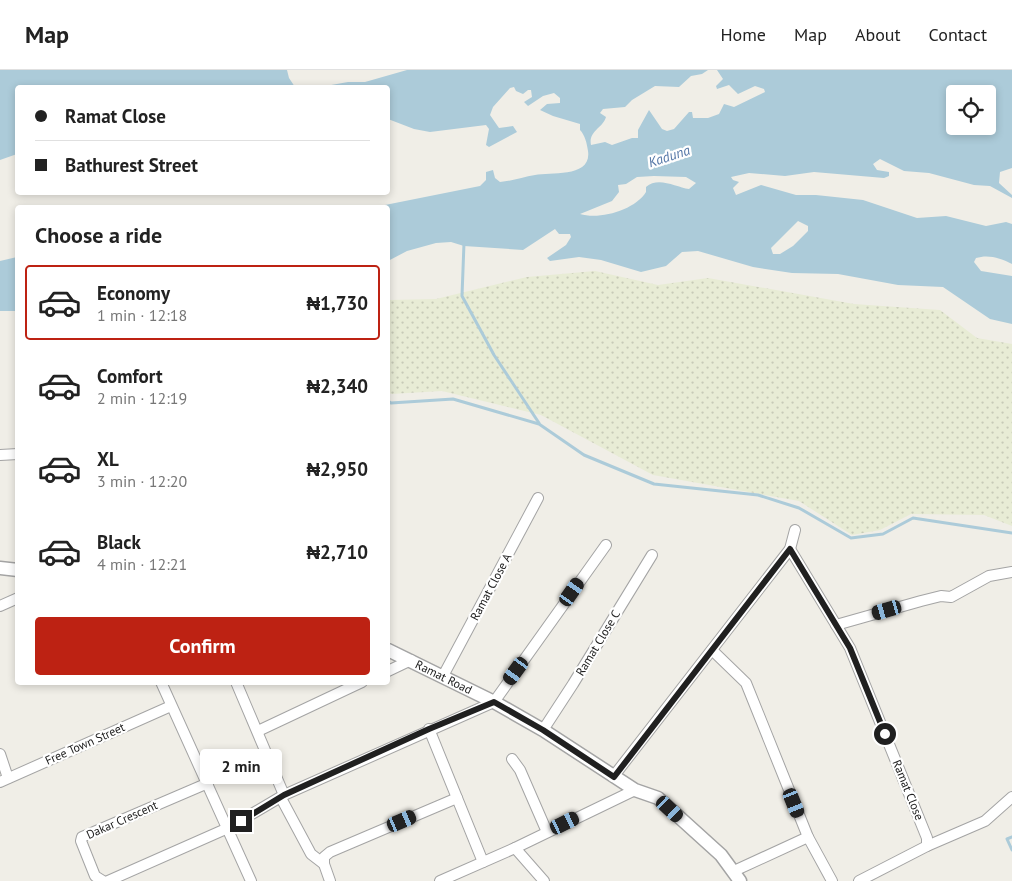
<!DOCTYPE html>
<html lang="en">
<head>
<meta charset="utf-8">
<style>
  body { margin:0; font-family:"PT Sans",sans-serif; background:#f2f2f2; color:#222; height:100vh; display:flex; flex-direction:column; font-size:19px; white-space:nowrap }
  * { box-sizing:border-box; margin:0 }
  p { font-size:16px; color:#767676 }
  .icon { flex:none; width:28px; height:28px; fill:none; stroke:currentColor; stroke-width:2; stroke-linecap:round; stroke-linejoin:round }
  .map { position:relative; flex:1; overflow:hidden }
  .sheet { position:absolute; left:15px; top:135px; width:375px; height:480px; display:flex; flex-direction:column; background:#fff; border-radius:5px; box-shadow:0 2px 8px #0003 }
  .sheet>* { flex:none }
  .top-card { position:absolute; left:15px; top:15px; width:375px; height:110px; border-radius:5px; box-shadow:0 2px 8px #0003; display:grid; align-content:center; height:110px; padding:0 20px; background:#fff }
  .fabs { position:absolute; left:946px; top:15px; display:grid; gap:10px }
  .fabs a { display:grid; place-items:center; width:50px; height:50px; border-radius:5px; background:#fff; box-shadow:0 2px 8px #0003; font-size:25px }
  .end { position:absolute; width:22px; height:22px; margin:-11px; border:6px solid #202020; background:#fff; box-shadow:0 0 0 2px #fff }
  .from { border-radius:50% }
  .bubble { position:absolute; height:35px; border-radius:5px; background:#fff; box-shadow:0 2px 8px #0003; font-size:16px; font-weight:700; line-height:35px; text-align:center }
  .car { position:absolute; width:15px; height:30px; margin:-15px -8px; border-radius:6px; box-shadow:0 0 4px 1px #0007; background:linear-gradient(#222 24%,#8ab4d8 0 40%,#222 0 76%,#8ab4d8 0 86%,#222 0) }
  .top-card b { display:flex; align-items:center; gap:18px; height:48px; font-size:19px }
  .top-card b+b { border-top:1px solid #e0e0e0 }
  .top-card i { width:12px; height:12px; background:#222 }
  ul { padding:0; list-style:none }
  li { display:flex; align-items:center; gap:15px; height:75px; margin:0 10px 8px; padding:0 10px; border:2px solid transparent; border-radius:5px }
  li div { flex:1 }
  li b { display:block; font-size:19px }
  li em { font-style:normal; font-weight:700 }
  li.active { border-color:#bd2213 }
  li>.icon { width:45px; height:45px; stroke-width:1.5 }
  h2 { padding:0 20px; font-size:22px; line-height:60px }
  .cta { display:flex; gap:10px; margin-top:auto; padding:10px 20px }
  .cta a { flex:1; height:58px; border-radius:5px; background:#bd2213; color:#fff; font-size:20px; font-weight:700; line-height:58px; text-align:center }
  header { display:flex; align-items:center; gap:30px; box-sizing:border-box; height:70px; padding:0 25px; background:#fff; border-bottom:1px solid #e0e0e0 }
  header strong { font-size:24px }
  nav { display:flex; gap:28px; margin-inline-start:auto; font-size:18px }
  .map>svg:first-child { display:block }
  .farmland { fill:url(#farmland-dots) }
  .water { fill:#accbd9; fill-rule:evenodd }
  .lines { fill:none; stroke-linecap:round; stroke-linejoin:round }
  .stream { stroke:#accbd9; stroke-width:3 }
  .minor-casing { stroke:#a4a4a4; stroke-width:12 }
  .tertiary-casing { stroke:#a4a4a4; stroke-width:15 }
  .minor { stroke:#fff; stroke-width:10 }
  .tertiary { stroke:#fff; stroke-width:12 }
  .route { stroke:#202020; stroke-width:6 }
  .labels { text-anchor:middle; stroke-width:4.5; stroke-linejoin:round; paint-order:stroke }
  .street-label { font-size:12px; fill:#202020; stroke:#fff }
  .water-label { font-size:14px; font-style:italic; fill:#5577a7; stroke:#fff }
</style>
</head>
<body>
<header>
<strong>Map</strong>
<nav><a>Home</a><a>Map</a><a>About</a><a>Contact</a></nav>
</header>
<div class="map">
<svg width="1012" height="811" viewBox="0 0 1012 811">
  <defs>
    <pattern id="farmland-dots" width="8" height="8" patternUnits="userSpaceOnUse" patternTransform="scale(1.25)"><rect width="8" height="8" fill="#e8ecd5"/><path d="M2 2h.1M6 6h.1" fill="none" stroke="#c7cab7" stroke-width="1.8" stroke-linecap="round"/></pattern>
  </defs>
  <rect width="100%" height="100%" fill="#f0eee7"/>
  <path class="farmland" d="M 595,201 L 658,215 L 708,208 L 854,234 L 940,240 L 977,268 L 1012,274 L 1012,456 L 984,445 L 911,444 L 880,460 L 852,465 L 799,431 L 653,405 L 541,345 L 442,321 L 391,324 L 388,320 L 388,230 L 436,229 L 527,207 Z"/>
  <g class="water">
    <path d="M 0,0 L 287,0 L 289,8 L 295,17 L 18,18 L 17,84 L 0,90 Z"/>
    <path d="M 407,0 L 708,0 L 702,4 L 691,6 L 679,17 L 655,16 L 632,30 L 625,37 L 603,39 L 600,43 L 606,47 C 603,58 588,61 591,75 L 605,72 L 612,75 L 632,68 L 638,68 L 638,60 L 649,40 L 662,59 L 667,61 L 674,59 L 689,42 L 692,42 L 693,48 L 708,48 L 719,44 L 724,34 L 734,37 L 765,22 L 764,19 L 755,16 L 738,24 L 729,15 L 717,19 L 716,16 L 723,9 L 717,0 L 1012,0 L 1012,98 L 1000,102 L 999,113 L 1012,125 L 1012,128 L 990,116 L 974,115 L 929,103 L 904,101 L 880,89 L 873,94 L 877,100 L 889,102 L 889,106 L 884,108 L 814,102 L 785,106 L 749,103 L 731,107 L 733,110 L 739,112 L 733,118 L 736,125 L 761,115 L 796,125 L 816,125 L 863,130 L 917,148 L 946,146 L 986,156 L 1006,152 L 1012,154 L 1012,194 C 1001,188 988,184 976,188 L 974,192 L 981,201 L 1012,206 L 1012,254 L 990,249 L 943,217 L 898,215 L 838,204 L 792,203 L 753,197 L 698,181 L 682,182 L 666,196 L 641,202 L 601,190 L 579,187 L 550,191 L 547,188 L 566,175 L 571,167 L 570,164 L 559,164 L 555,159 L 523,180 L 464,176 L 451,172 L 436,173 L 407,181 L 388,191 L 388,138 L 375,137 L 480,116 L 486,110 L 486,102 L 493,100 L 495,108 L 500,112 C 512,111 523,107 535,105 C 551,102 592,108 588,81 C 587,74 585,65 580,60 L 580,54 L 553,46 L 540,40 L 547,34 L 560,33 L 560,28 L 554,23 L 543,26 L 528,36 L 524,32 L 532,27 L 531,20 L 528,20 L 523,24 L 516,21 L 514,17 L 510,18 L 493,37 L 490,45 L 499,58 L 513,56 L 517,62 L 489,77 L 486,75 L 489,59 L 486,55 L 430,62 L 414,59 L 388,49 L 388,18 L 320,17 L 348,12 L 365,12 ZM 955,24 L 988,24 L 988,56 L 955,56 ZM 654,106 L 686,107 L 696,113 L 689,119 C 676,117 658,106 646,117 L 646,122 C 635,140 600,150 580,144 L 612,131 L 619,122 L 618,115 L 626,114 L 637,107 ZM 798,151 L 808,156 L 808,161 L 793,176 L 780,184 L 773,184 L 771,178 Z"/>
    <path d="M 17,187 L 17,241 L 0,241 L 0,191 Z"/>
  </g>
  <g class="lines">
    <g class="stream">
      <path d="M 464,173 L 462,226 L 494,285 L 539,353"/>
      <path d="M 388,331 L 391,333 L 453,329 L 539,354 L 584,385 L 654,414 L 758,425 L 799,438 L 851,468 L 883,464 L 913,448 L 1012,463"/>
      <path d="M 1012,767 L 1007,769 L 1012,780"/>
    </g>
    <defs>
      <g id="minor">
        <path d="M 0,385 L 18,384"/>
        <path d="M 790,479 L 850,578 L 927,768 L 927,776"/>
        <path d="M 0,536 L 18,528"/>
        <path d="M 836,555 L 921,531 L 941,526 L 951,527 L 989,506 L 1012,502"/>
        <path d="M 712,580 L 746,613 L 808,767 L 832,811"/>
        <path d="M 388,601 L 411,590"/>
        <path d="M 443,606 L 538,428"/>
        <path d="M 161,612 L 251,811"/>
        <path d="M 236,612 L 284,725"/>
        <path d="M 429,659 L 483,792"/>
        <path d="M 543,660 L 573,614 L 652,485"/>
        <path d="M 258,661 L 362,612"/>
        <path d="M 0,684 L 8,708"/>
        <path d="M 512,689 L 520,700 L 547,762"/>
        <path d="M 613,707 L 790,479 L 795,460"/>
        <path d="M 0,712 L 171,636"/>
        <path d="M 281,728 L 311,784 L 324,794"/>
        <path d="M 515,778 L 544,811"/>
        <path d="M 734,801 L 808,767"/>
        <path d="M 103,811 L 95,806 L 81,771 L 82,767 L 208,713"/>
        <path d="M 108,811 L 228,758 L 284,725 L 494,632 L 606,475"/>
        <path d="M 330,811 L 324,794 L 324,787 L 330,782 L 457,728"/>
        <path d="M 440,811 L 515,778 L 635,720"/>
        <path d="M 859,811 L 927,776 L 985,751 L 1012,727"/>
      </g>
      <g id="tertiary">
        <path d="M 0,498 L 18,500"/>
        <path id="s1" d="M 388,580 L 494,632 L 543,660 L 635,720 L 658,728 L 721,785 L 740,811"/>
      </g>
    </defs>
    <use href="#minor" class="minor-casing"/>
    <use href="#tertiary" class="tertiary-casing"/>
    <use href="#minor" class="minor"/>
    <use href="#tertiary" class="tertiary"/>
  </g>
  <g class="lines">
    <path class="route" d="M 241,751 L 284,725 L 429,659 L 494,632 L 543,660 L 614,707 L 790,479 L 850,578 L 885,664"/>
  </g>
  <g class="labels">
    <g class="street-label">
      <text transform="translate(491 517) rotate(-62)" y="4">Ramat Close A</text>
      <text transform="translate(598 573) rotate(-59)" y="4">Ramat Close C</text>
      <text dy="4" stroke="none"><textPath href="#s1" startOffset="62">Ramat Road</textPath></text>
      <text transform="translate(85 674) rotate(-24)" y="4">Free Town Street</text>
      <text transform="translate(908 720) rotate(68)" y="4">Ramat Close</text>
      <text transform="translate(122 750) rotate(-24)" y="4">Dakar Crescent</text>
    </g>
    <g class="water-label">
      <text transform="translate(669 86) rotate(-18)" y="5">Kaduna</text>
    </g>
  </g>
</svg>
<div class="fabs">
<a><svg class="icon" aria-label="locate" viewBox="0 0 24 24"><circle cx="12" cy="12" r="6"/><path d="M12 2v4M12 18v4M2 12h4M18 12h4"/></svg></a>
</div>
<i class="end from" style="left:885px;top:664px"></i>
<i class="end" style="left:241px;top:751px"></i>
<div class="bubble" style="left:200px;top:679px;width:82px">2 min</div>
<i class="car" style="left:572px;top:522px;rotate:35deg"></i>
<i class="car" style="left:887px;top:540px;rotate:254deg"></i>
<i class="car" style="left:516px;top:601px;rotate:216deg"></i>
<i class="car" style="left:794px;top:733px;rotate:158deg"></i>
<i class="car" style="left:670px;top:739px;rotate:133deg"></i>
<i class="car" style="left:402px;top:751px;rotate:67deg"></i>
<i class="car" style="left:565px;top:753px;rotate:64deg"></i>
<div class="top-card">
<b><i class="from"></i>Ramat Close</b>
<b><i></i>Bathurest Street</b>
</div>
<section class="sheet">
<h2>Choose a ride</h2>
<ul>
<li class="active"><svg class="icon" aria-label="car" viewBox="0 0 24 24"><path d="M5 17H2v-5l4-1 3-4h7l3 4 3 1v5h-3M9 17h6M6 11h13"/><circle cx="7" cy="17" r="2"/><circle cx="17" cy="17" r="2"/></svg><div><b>Economy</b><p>1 min · 12:18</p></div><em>₦1,730</em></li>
<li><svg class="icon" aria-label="car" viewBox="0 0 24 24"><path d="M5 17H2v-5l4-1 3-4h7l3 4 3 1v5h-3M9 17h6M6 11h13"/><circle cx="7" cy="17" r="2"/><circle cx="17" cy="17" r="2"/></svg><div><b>Comfort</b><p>2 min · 12:19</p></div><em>₦2,340</em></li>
<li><svg class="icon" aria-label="car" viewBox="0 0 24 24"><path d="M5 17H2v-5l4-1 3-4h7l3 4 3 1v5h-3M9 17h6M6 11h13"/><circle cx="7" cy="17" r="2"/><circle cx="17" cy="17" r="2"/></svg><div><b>XL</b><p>3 min · 12:20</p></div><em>₦2,950</em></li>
<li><svg class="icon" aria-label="car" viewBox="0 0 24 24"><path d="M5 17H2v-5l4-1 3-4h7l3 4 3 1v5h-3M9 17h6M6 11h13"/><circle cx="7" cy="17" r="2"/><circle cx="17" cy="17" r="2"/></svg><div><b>Black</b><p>4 min · 12:21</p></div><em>₦2,710</em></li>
</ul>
<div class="cta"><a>Confirm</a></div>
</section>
</div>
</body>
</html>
